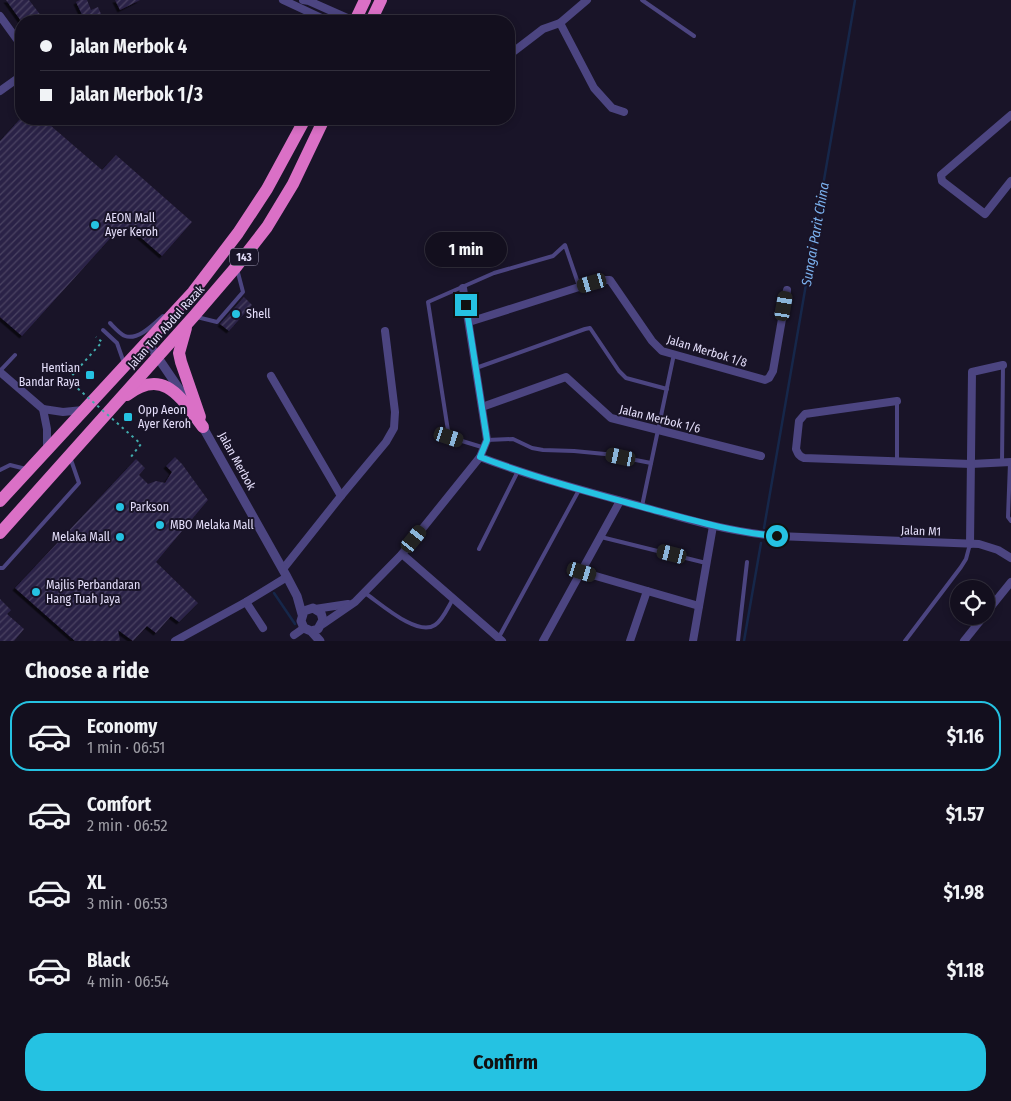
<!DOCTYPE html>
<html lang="en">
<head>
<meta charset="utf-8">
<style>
  body { margin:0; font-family:"Fira Sans Condensed",sans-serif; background:#1c1827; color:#f1f3f6; height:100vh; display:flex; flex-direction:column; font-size:19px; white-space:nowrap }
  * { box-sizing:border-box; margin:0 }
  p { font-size:16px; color:#9d9ca4 }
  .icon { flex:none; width:28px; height:28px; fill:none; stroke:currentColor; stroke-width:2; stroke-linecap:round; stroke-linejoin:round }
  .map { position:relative; height:641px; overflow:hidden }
  .panel { display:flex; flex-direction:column; background:#130f1e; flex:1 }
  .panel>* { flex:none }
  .hud { position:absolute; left:15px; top:15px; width:500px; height:110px; border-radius:20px; box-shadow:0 2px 8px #0003,0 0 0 1px #322f3c; display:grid; align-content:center; height:110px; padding:0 25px; background:#130f1e }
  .controls { position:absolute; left:950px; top:580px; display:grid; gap:10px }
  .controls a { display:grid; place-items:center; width:45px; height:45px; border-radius:50%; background:#130f1e; box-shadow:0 2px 8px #0003,0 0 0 1px #322f3c; font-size:25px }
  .end { position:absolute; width:22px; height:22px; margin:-11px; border:6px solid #25c2e2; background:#111; box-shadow:0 0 0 2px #111 }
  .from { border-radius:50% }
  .bubble { position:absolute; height:35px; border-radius:18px; background:#130f1e; box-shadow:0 2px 8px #0003,0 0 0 1px #322f3c; font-size:16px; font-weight:700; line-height:35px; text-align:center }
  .car { position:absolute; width:15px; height:30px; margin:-15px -8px; border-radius:6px; box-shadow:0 0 4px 1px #0007; background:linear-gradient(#222 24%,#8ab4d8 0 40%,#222 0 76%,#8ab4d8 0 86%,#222 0) }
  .hud b { display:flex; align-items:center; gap:18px; height:48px; font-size:19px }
  .hud b+b { border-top:1px solid #322f3c }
  .hud i { width:12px; height:12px; background:#f1f3f6 }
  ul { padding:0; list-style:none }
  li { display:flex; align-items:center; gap:15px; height:70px; margin:0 10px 8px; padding:0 15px; border:2px solid transparent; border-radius:20px }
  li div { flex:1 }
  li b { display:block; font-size:19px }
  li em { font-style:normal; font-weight:700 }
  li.on { border-color:#25c2e2 }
  li>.icon { width:45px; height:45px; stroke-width:1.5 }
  h2 { padding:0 25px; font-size:22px; line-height:60px }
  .action { display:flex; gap:10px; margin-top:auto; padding:10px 25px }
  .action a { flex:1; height:58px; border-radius:20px; background:#25c2e2; color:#111; font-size:20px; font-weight:700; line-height:58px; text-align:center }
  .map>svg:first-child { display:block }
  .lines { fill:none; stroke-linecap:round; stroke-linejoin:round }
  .stream { stroke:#16274a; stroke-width:2.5 }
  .building { fill:url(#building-hatch); filter:url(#shadow) }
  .path { stroke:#41acad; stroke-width:2; stroke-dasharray:2.5 4; stroke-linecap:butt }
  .service { stroke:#4c4581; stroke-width:4 }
  .minor { stroke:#4c4581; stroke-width:8 }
  .tertiary { stroke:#4c4581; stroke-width:9 }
  .trunk { stroke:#da70c6; stroke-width:12 }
  .path-bridge { stroke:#41acad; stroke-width:2; stroke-dasharray:2.5 4; stroke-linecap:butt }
  .route { stroke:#25c2e2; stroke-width:6 }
  .poi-dot { fill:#25c2e2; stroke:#191428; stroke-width:2 }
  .labels { text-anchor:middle; stroke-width:4; stroke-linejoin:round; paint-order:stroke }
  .shield { fill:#191428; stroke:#a8a2bc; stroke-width:1 }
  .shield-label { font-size:11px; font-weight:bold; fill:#e5dffb }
  .poi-label { font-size:12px; fill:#e5dffb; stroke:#191428; text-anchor:start }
  .street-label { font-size:12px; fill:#e5dffb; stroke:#191428 }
  .water-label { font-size:14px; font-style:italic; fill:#7bb0ed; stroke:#191428 }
</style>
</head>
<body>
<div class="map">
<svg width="1011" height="641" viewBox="0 0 1011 641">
  <defs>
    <pattern id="building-hatch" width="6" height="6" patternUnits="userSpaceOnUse" patternTransform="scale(1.25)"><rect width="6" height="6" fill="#2c2347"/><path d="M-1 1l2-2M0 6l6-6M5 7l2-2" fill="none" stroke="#4a4262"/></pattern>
    <filter id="shadow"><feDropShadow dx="-2.5" dy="2.5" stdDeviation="0" flood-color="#0009"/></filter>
  </defs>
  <rect width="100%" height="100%" fill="#191428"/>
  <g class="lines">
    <g class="stream">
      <path d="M 764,528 L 855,0"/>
      <path d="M 274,593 L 295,624"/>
      <path d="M 744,641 L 761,543"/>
    </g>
  </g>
  <g class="building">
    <path d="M 6,0 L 29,0 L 45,21 L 21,21 Z"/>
    <path d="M 80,0 L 87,0 L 91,10 L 98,7 L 101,14 L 85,21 L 76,2 Z"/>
    <path d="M 115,0 L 140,0 L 120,10 Z"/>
    <path d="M 20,119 L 43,119 L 102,170 L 116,155 L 192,222 L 162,256 L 130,228 L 121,234 L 115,233 L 22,336 L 0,317 L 0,141 Z"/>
    <path d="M 244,297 L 252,305 L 229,331 L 220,324 Z"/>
    <path d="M 175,457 L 182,464 L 208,500 L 156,562 L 198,603 L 179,622 L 171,616 L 156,633 L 147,626 L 133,641 L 118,630 L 120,641 L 75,641 L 15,588 L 136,459 L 145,468 L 139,475 L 148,484 L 156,481 L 165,483 L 172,472 L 166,466 Z"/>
    <path d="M 0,599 L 11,610 L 7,614 L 24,629 L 14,641 L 0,641 Z"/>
  </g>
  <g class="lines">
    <path class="path" d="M 68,380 L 102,342 L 96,337"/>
    <g class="service">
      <path d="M 642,0 L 694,36"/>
      <path d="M 197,317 L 217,322 L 243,292 L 237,269"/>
      <path d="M 110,323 C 114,327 120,334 125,336 C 138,341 155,323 163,316"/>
      <path d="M 103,330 L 117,343 L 124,363"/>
      <path d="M 476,368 L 585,329 L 590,328 L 619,371 L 626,378 L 667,389"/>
      <path d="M 0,371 L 15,355"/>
      <path d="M 487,440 L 513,439 L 532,448 L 543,450 L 574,451 L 605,454 L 651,463"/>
      <path d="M 485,448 L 449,437 L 428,302 L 494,273 L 553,256 L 565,245 L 579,286"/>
      <path d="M 897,461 L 897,401"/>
      <path d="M 1002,463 L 1003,365"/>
      <path d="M 1010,463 L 1008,517 L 1011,521"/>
      <path d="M 0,470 L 10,465 L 26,469"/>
      <path d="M 642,506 L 674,354"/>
      <path d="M 601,537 L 706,563"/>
      <path d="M 479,549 L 518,471"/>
      <path d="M 0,568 L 3,568 L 79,483 L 70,457"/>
      <path d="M 365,593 C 380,603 417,637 435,625 C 443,620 448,607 453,599"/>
      <path d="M 499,637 L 579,490"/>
      <path d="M 738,641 L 747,562"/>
      <path d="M 905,641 L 961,567 L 966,559 L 970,544"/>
    </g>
    <g class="minor">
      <path d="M 283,0 L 328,21"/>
      <path d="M 303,0 L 309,1 L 354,21"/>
      <path d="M 0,16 L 21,45"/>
      <path d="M 560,23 L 594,88 L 612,108 L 624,112"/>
      <path d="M 509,55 L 543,29 L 560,23 L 587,0"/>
      <path d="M 0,91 L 21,76"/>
      <path d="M 1011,115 L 941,175 L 942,181 L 985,214 L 1011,181"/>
      <path d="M 469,322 L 579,287 L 605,280 L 610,280 L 652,341 L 662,351 L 765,380 L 769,378 L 773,371 L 787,290"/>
      <path d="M 0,372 L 43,409 L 63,412 L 83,410"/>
      <path d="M 271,376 L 341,496"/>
      <path d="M 897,401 L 805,414 L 799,421 L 796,449 C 798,454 799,456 804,458 L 971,464 L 1011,462"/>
      <path d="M 482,407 L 566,377 L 611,418 L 761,456"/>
      <path d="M 43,409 L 47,429 L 47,449"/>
      <path d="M 480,457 C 532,477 586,491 640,506 C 685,519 730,532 777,536 L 979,544 L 998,550 L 1011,558"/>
      <path d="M 970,544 L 972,372 L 1003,365"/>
      <path d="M 402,554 L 502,641"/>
      <path d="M 283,569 L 341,496 L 386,442 L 394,428 L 395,412 L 385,331"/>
      <path d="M 582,572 L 699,606"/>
      <path d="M 246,602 L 263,628"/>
      <path d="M 315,609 L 348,604"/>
      <path d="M 986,613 L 1011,582"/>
      <path d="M 323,624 L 355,602 L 402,554 L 480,457 L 487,440 L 463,288"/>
      <path d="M 294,635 L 304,628"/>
      <path d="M 175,641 L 246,602 L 287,577"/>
      <path d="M 543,641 L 620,501"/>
      <path d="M 630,641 L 647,591"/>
      <path d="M 693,641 L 713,526"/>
      <path d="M 964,641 L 984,616"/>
    </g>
    <g class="tertiary">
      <path d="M 148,343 L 184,396"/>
      <path d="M 200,422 L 287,577 L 297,596 L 302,614"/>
      <path d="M 311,631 L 318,629 L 323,620 L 321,613 L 313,608 L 304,611 L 301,621 L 304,628 L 311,631 L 320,641"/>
    </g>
    <g class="trunk">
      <path d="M 355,21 L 365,0"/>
      <path d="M 371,21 L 381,0"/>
      <path d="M 186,328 L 179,353 L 181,362 L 200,417"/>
      <path d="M 127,395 C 165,366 182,400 203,427"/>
      <path d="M 0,501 L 193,292 L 238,233 L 267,189 L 305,119"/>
      <path d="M 0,533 L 194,316 L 236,267 L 267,227 L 293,184 L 324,119"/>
    </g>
    <path class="path-bridge" d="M 68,380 L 141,444 L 130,458"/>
  </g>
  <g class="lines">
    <path class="route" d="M 466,305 L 487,440 L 480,457 C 533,477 588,492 643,507 C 688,519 731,532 777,536"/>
  </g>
  <g class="poi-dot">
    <circle cx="95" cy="225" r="5"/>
    <circle cx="236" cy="314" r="5"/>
    <rect x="85" y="370" width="10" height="10" rx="2.5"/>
    <rect x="123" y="412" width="10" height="10" rx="2.5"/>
    <circle cx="120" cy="507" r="5"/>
    <circle cx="160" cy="525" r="5"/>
    <circle cx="120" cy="537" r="5"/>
    <circle cx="36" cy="592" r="5"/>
  </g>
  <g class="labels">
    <rect class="shield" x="230" y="248.5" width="28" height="17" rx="4"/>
    <g class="shield-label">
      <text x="244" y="261">143</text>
    </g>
    <g class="poi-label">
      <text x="105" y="222">AEON Mall<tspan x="105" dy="14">Ayer Keroh</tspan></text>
      <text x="246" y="318">Shell</text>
      <text x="80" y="372" text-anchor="end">Hentian<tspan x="80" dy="14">Bandar Raya</tspan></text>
      <text x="138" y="414">Opp Aeon<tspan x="138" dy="14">Ayer Keroh</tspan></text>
      <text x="130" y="511">Parkson</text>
      <text x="170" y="529">MBO Melaka Mall</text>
      <text x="110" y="541" text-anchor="end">Melaka Mall</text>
      <text x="46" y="589">Majlis Perbandaran<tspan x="46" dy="14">Hang Tuah Jaya</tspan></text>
    </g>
    <g class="street-label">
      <text transform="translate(166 327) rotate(-48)" y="4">Jalan Tun Abdul Razak</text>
      <text transform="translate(707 351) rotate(17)" y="4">Jalan Merbok 1/8</text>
      <text transform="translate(660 419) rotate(14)" y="4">Jalan Merbok 1/6</text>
      <text transform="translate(237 461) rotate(61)" y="4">Jalan Merbok</text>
      <text transform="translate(921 531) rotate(2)" y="4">Jalan M1</text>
    </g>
    <g class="water-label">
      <text transform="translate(815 234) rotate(-80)" y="5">Sungai Parit China</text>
    </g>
  </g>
</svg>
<div class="controls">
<a><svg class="icon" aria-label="locate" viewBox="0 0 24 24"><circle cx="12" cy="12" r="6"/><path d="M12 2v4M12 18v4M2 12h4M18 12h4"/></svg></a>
</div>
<i class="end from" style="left:777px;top:536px"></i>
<i class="end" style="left:466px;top:305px"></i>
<div class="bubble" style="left:425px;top:232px;width:82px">1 min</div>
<i class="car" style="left:592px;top:283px;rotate:254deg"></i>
<i class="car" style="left:784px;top:306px;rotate:10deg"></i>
<i class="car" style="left:449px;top:437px;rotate:108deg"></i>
<i class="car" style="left:621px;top:457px;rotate:282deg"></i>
<i class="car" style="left:414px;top:539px;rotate:39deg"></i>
<i class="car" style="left:672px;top:554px;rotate:284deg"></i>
<i class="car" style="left:582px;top:572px;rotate:107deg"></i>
<div class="hud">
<b><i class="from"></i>Jalan Merbok 4</b>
<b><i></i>Jalan Merbok 1/3</b>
</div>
</div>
<section class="panel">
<h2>Choose a ride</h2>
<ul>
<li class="on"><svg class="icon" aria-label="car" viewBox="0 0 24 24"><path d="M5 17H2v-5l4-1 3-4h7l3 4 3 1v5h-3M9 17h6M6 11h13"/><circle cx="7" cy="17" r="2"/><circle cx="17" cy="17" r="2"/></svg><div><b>Economy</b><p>1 min · 06:51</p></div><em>$1.16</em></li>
<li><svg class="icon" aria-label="car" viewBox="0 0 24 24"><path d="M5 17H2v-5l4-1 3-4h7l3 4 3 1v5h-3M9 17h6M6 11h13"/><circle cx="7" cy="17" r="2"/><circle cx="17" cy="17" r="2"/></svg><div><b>Comfort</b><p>2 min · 06:52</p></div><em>$1.57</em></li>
<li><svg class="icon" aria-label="car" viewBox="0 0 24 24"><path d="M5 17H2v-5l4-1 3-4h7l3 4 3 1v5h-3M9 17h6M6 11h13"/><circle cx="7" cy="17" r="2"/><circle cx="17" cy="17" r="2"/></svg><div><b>XL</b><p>3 min · 06:53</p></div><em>$1.98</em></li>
<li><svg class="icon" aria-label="car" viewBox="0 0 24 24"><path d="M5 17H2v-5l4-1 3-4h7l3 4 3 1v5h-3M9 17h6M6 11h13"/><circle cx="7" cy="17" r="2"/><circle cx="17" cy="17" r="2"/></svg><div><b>Black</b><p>4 min · 06:54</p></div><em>$1.18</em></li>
</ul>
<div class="action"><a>Confirm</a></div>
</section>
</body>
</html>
